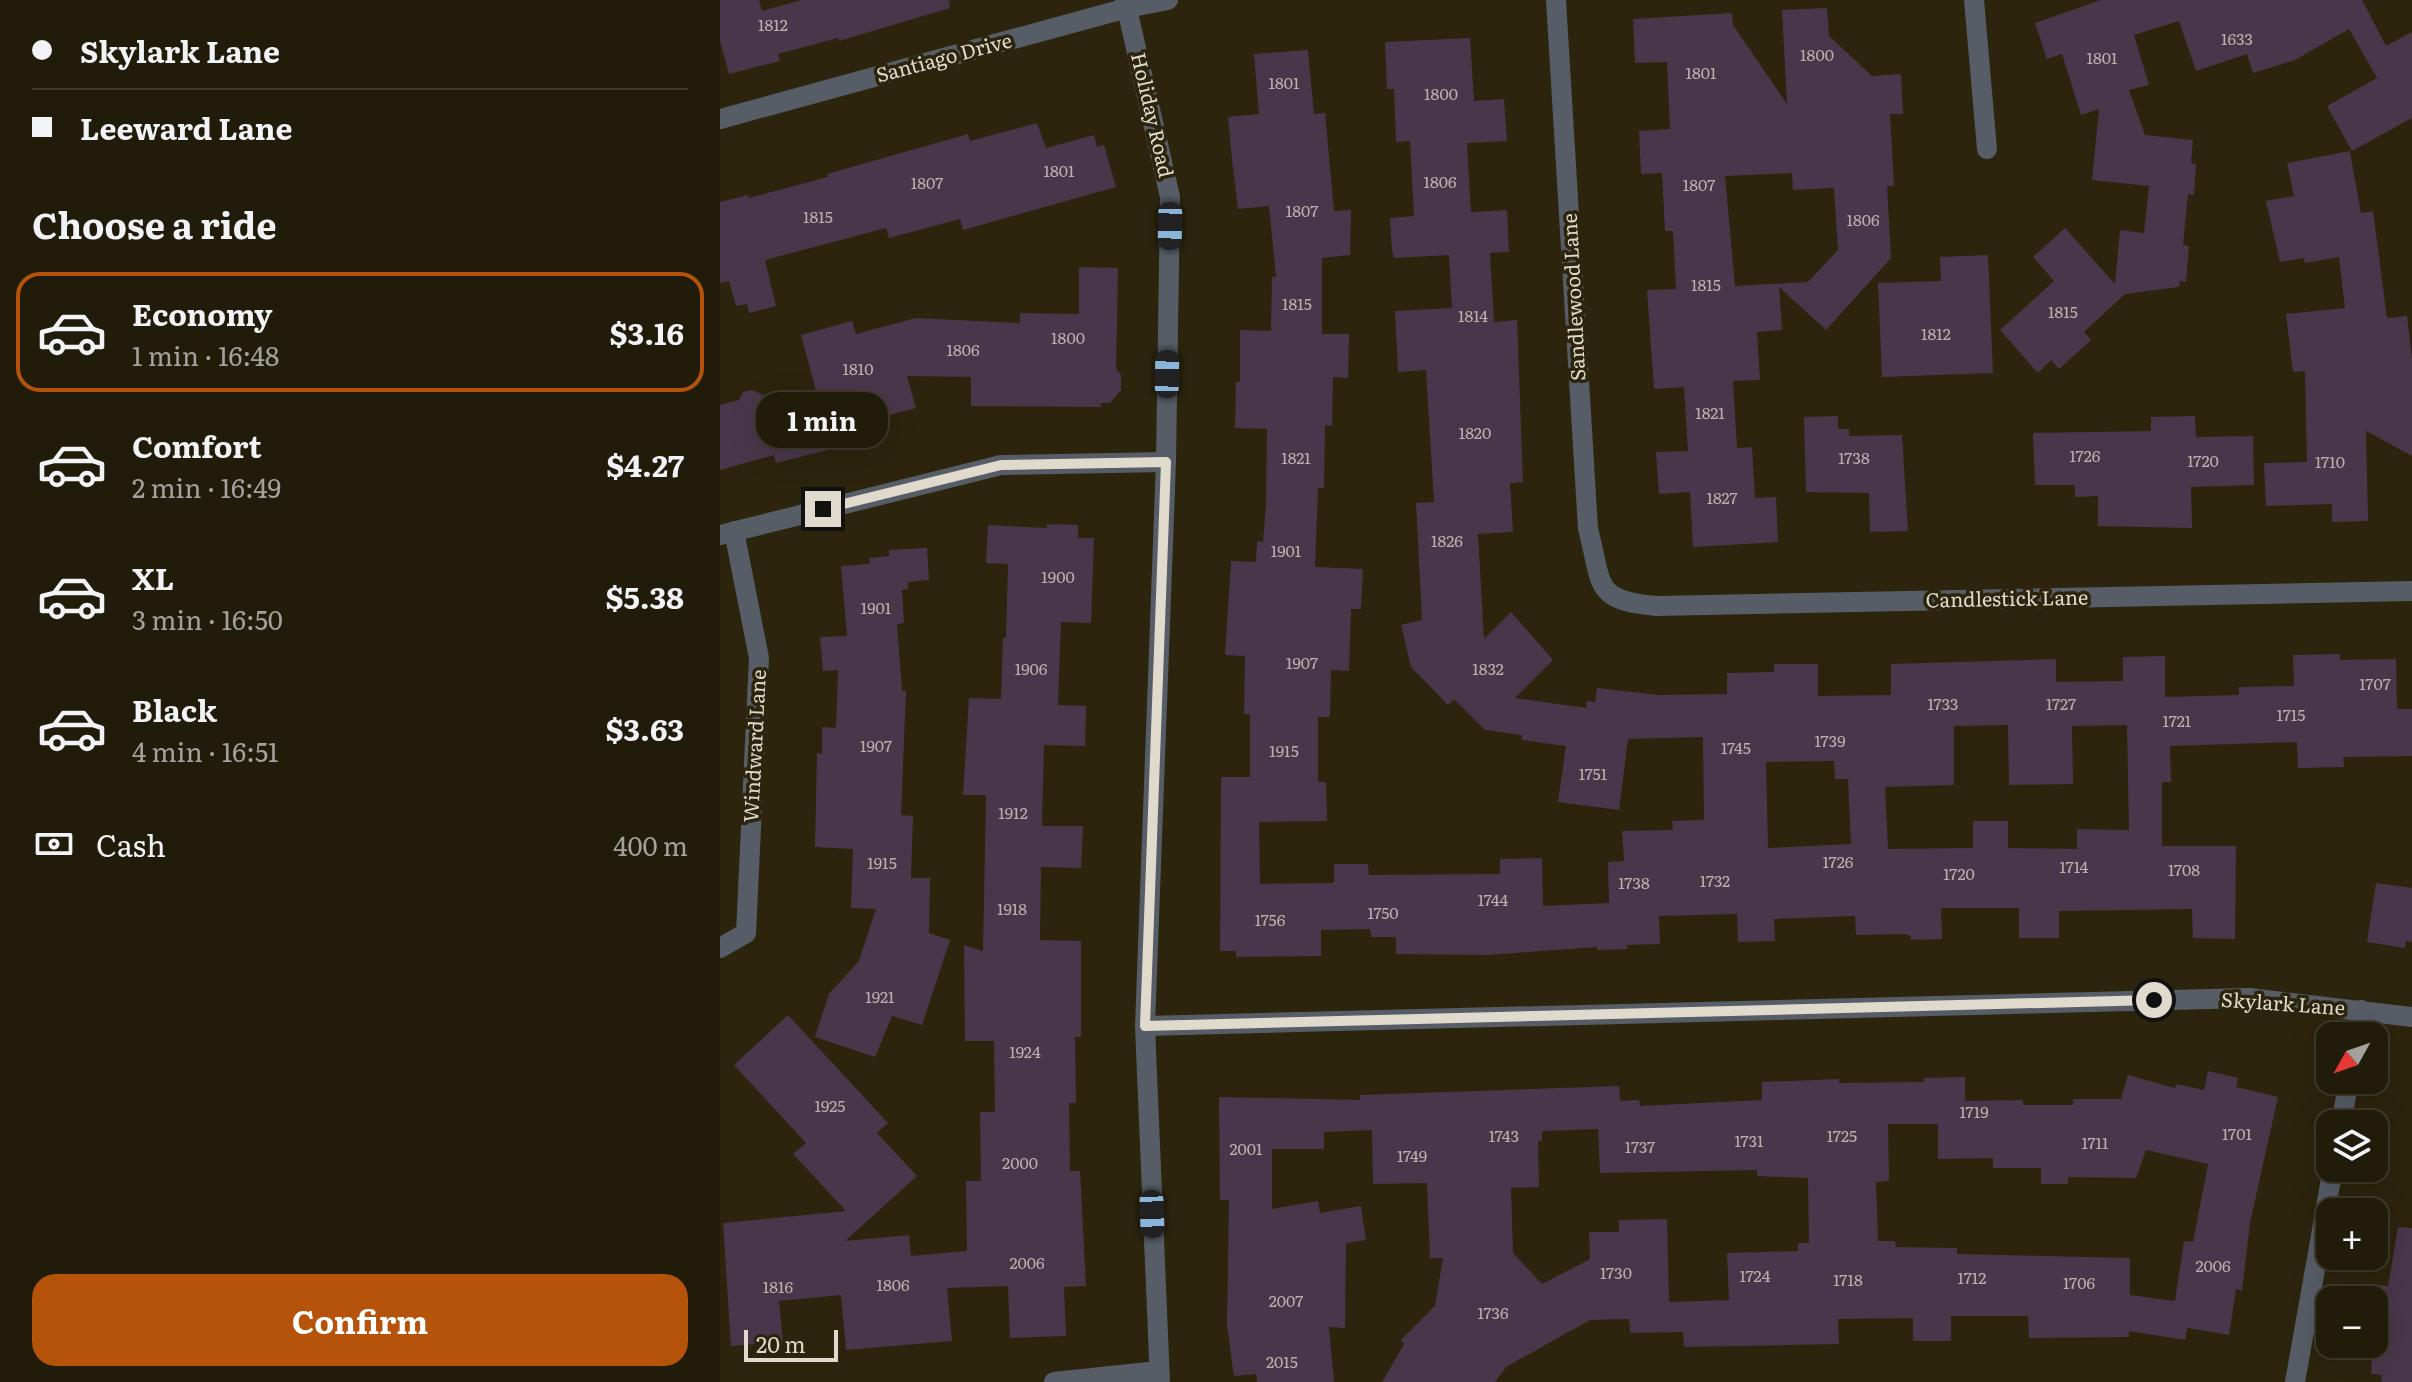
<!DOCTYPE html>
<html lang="en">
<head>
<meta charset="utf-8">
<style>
  body { margin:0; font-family:Literata,serif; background:#2d2818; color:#f1f3f6; height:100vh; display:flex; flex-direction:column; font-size:30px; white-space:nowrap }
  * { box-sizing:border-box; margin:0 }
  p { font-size:26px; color:#a2a19c }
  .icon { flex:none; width:44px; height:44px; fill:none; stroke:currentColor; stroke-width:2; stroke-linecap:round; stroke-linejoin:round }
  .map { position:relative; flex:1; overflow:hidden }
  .sheet { display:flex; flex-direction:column; background:#211b0a; width:720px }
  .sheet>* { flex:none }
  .banner { display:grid; align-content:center; height:176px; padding:0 32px; background:#211b0a }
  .needle { width:52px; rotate:230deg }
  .controls { position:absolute; left:1596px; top:1022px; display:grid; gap:16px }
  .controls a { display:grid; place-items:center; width:72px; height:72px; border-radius:16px; background:#211b0a; box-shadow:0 8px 32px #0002,0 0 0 2px #3e392b; font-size:40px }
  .scale { position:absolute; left:24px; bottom:20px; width:94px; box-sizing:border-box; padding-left:8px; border:4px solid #dfdacc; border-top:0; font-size:22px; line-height:28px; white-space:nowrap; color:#dfdacc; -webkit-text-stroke:6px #2c240d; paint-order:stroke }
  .end { position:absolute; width:36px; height:36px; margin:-18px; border:10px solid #dfdacc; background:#111; box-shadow:0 0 0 4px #111 }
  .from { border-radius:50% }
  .bubble { position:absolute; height:56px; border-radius:24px; background:#211b0a; box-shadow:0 8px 32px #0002,0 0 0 2px #3e392b; font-size:26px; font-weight:700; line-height:56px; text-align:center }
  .car { position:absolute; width:24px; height:48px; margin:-24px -12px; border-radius:10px; box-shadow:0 0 6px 2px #0007; background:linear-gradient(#222 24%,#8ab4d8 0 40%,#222 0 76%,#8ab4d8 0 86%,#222 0) }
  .banner b { display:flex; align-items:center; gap:28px; height:76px; font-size:30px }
  .banner b+b { border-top:2px solid #3e392b }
  .banner i { width:20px; height:20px; background:#f1f3f6 }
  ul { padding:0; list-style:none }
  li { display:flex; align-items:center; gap:24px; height:120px; margin:0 16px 12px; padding:0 16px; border:4px solid transparent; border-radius:24px }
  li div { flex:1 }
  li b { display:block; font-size:30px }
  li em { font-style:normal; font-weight:700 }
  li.selected { border-color:#b45309 }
  li>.icon { width:72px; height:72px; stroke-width:1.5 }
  h2 { padding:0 32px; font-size:36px; line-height:96px }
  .pay { display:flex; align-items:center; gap:20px; height:88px; padding:0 32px; font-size:30px }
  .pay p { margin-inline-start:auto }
  .button { display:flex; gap:16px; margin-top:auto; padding:16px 32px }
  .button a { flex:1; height:92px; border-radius:24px; background:#b45309; color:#fff; font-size:32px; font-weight:700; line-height:92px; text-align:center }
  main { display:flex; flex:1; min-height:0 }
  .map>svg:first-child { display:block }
  .building { fill:#48374a; fill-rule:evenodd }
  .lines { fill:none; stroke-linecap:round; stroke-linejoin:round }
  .minor { stroke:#565d66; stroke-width:20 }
  .tertiary { stroke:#565d66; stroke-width:20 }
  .route { stroke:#dfdacc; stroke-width:10 }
  .labels { text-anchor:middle; stroke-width:7; stroke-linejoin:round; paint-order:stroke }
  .number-label { font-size:16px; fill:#b9b1ac }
  .street-label { font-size:20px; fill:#dfdacc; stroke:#2c240d }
</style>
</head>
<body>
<main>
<section class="sheet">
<div class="banner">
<b><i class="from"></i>Skylark Lane</b>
<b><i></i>Leeward Lane</b>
</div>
<h2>Choose a ride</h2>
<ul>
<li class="selected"><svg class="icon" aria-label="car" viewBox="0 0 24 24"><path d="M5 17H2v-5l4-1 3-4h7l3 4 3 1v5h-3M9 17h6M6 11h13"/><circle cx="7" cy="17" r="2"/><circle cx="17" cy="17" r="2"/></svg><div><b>Economy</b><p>1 min · 16:48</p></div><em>$3.16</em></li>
<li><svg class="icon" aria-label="car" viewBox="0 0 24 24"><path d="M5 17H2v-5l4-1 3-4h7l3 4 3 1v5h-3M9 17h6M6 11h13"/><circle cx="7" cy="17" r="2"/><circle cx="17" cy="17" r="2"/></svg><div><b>Comfort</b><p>2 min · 16:49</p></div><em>$4.27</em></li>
<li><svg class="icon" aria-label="car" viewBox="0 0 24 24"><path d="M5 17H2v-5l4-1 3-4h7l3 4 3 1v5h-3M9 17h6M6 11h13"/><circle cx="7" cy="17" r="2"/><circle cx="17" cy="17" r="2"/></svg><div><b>XL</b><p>3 min · 16:50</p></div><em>$5.38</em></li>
<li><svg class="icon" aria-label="car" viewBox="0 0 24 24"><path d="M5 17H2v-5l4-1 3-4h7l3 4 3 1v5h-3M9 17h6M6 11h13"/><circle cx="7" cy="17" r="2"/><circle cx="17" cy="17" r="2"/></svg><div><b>Black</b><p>4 min · 16:51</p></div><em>$3.63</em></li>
</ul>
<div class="pay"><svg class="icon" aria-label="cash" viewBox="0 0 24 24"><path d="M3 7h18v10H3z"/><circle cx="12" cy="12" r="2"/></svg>Cash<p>400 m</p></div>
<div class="button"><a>Confirm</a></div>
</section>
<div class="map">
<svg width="1692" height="1382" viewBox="0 0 1692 1382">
  <rect width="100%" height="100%" fill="#2c240d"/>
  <g class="building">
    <path d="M 0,0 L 39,0 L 42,11 L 81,0 L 229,0 L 230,8 L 119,41 L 118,38 L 58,54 L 60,61 L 9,74 L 0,41 Z"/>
    <path d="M 1381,0 L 1642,0 L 1666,46 L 1692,32 L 1692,118 L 1632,151 L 1607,106 L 1657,78 L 1629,29 L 1575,60 L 1533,73 L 1527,54 L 1476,71 L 1459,21 L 1414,35 L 1429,85 L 1409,90 L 1425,135 L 1473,140 L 1471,163 L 1476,164 L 1474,195 L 1468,194 L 1463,245 L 1469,246 L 1466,282 L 1460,281 L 1459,287 L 1405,294 L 1364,332 L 1371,340 L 1339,369 L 1331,360 L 1318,373 L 1280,330 L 1334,281 L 1313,257 L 1345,228 L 1395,284 L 1400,230 L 1424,233 L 1429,186 L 1372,180 L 1379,109 L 1361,115 L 1342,54 L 1327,59 L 1315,23 Z"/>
    <path d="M 1107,8 L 1109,36 L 1152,76 L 1181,74 L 1183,114 L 1170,114 L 1174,186 L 1167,186 L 1171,258 L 1106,330 L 1059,287 L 1062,330 L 1037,332 L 1040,380 L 1013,381 L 1017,448 L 1032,447 L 1035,498 L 1056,497 L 1058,542 L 973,547 L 970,492 L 939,494 L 936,452 L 968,451 L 964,387 L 934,389 L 927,290 L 956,289 L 953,231 L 945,231 L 942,173 L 921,174 L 919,131 L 950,129 L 947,62 L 915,63 L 913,19 L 1012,13 L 1013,25 L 1067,104 L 1062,10 ZM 1072,173 L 1073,190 L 1114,188 L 1118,250 L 1088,282 L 1015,286 L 1005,176 Z"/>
    <path d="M 750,38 L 754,101 L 784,99 L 787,141 L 747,143 L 751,212 L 787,210 L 789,252 L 770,253 L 774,322 L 797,320 L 803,482 L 790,483 L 793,532 L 758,534 L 764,639 L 791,612 L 833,660 L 795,698 L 866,708 L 867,701 L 875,702 L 877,688 L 939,695 L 1007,694 L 1007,673 L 1054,672 L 1054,664 L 1098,664 L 1098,696 L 1171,695 L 1171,664 L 1336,659 L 1336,682 L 1403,681 L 1403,657 L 1445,656 L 1445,697 L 1519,695 L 1519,687 L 1574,686 L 1573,655 L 1620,654 L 1620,660 L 1676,659 L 1677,709 L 1692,709 L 1692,756 L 1623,757 L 1624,767 L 1578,768 L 1577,742 L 1450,746 L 1451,782 L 1442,782 L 1442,846 L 1516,846 L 1515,939 L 1473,938 L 1472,909 L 1339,911 L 1339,938 L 1299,938 L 1299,908 L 1221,908 L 1222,939 L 1191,940 L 1191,936 L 1184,934 L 1136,935 L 1135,916 L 1054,919 L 1055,941 L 1018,942 L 1017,914 L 939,916 L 940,944 L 907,945 L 907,949 L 877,950 L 877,947 L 767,955 L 676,954 L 676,937 L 651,937 L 650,929 L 601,930 L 601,956 L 516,957 L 516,951 L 500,951 L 501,777 L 530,777 L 530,714 L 524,714 L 525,656 L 505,655 L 511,561 L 536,562 L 537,541 L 543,542 L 546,506 L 547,429 L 515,428 L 516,382 L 520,382 L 520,330 L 551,331 L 552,277 L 556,277 L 549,206 L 518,209 L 512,160 L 508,117 L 539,114 L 534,54 L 588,50 L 594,114 L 605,113 L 614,211 L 631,210 L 630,255 L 602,258 L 602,334 L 629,334 L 628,378 L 613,377 L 612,426 L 605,425 L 604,488 L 598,488 L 595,567 L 643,569 L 641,609 L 631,609 L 629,671 L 611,670 L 610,717 L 598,717 L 598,782 L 606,782 L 607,821 L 539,822 L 540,884 L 614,883 L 614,864 L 648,864 L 649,875 L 780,874 L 780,859 L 822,858 L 823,906 L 889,903 L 888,862 L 904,861 L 902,831 L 953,830 L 952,821 L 984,820 L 983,737 L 908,739 L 899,810 L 838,802 L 846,746 L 802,740 L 802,735 L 765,730 L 734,699 L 728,705 L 691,667 L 681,625 L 702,620 L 696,503 L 714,502 L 706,370 L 678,372 L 675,311 L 732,308 L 729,255 L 674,258 L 672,251 L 670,218 L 694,216 L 690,141 L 676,142 L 674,89 L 667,89 L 665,42 ZM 1288,725 L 1289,785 L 1353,784 L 1352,726 L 1407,725 L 1409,830 L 1357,829 L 1357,849 L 1288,848 L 1288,821 L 1253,821 L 1253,848 L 1168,849 L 1165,787 L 1234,785 L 1234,726 ZM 1114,761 L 1115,779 L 1128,779 L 1131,844 L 1048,848 L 1046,762 Z"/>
    <path d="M 317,123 L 326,148 L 374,135 L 377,147 L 384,145 L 396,187 L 243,230 L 240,219 L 169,238 L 166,228 L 45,260 L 56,306 L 29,313 L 27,304 L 16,306 L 9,281 L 0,283 L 0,202 L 28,195 L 29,198 L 108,177 L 107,174 L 248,134 L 250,141 Z"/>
    <path d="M 1630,151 L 1641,213 L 1653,211 L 1667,318 L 1687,316 L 1692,360 L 1692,456 L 1646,431 L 1648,521 L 1612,522 L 1612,504 L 1546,506 L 1544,463 L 1587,462 L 1585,371 L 1573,372 L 1566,314 L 1625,308 L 1619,257 L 1585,263 L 1584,258 L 1560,262 L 1546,201 L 1574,196 L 1567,163 Z"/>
    <path d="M 1268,255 L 1273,373 L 1162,377 L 1158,283 L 1221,281 L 1220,257 Z"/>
    <path d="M 359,267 L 398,268 L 396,368 L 401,375 L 401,390 L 390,403 L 381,403 L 381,407 L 251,406 L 251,377 L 187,376 L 196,408 L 157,418 L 159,437 L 56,463 L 54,455 L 0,470 L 0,405 L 19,400 L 23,392 L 32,390 L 45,396 L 47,404 L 96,391 L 81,335 L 132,321 L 136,334 L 196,318 L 300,323 L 300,313 L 359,314 Z"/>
    <path d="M 1118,416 L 1118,429 L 1129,429 L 1129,436 L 1182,435 L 1188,531 L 1150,532 L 1149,493 L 1086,492 L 1084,417 Z"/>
    <path d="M 1475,416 L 1476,437 L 1533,436 L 1534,485 L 1471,487 L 1472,528 L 1378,526 L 1378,496 L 1355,497 L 1355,485 L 1315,485 L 1313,433 L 1431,431 L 1431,417 Z"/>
    <path d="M 327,524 L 358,525 L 358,538 L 374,538 L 371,623 L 341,622 L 338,705 L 366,706 L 365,746 L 324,745 L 322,826 L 363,826 L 361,868 L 321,867 L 320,940 L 361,941 L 361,1037 L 355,1037 L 356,1103 L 349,1103 L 350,1171 L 360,1171 L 366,1286 L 344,1287 L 346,1336 L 290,1338 L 288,1286 L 227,1288 L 232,1341 L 126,1350 L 121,1295 L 59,1301 L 63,1342 L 11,1346 L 3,1223 L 126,1211 L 73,1154 L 86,1143 L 14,1065 L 68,1015 L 168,1123 L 157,1133 L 197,1176 L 125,1241 L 189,1235 L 191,1256 L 247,1251 L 246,1181 L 261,1181 L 260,1112 L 275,1112 L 274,1041 L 245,1041 L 244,945 L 263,951 L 266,795 L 243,795 L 249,698 L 281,699 L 283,638 L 286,638 L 288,564 L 266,563 L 268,525 L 327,528 Z"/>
    <path d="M 207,548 L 209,580 L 188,582 L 188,589 L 182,590 L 184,623 L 177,624 L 182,691 L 186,691 L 181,815 L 193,816 L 191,878 L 210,878 L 209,933 L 230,940 L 202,1025 L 172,1016 L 155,1057 L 95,1037 L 109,994 L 139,961 L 156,909 L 131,908 L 133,849 L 95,847 L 97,753 L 102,754 L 102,727 L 116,728 L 118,670 L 103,671 L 100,637 L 127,636 L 121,566 L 150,564 L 149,558 L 169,556 L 169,550 Z"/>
    <path d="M 1656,883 L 1692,888 L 1692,942 L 1686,941 L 1685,948 L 1647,942 Z"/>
    <path d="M 1488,1071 L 1518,1078 L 1516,1087 L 1558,1097 L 1530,1223 L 1522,1291 L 1516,1289 L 1509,1335 L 1467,1328 L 1465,1340 L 1409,1331 L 1409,1337 L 1309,1338 L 1308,1316 L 1231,1316 L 1231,1341 L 1193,1341 L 1193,1318 L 1118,1319 L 1119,1344 L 964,1347 L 963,1332 L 910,1333 L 909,1319 L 870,1320 L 786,1367 L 775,1382 L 662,1382 L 684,1344 L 681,1340 L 715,1306 L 723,1258 L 710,1258 L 707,1183 L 653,1184 L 652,1130 L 604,1132 L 604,1149 L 552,1149 L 552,1209 L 598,1201 L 600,1213 L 641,1206 L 646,1240 L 626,1243 L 625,1328 L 609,1327 L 614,1382 L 537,1382 L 536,1374 L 514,1376 L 507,1326 L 509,1200 L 500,1200 L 499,1097 L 640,1100 L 640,1095 L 899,1086 L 900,1101 L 919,1100 L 920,1106 L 1042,1100 L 1042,1082 L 1119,1079 L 1119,1083 L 1204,1082 L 1204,1078 L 1245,1077 L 1245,1101 L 1303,1100 L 1303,1105 L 1353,1105 L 1353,1099 L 1401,1099 L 1408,1075 L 1455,1088 L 1456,1084 L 1484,1090 ZM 1168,1124 L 1218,1124 L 1218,1159 L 1273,1158 L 1273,1168 L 1321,1168 L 1321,1184 L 1348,1184 L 1348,1177 L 1416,1178 L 1426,1150 L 1488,1164 L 1473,1242 L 1464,1241 L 1455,1301 L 1410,1295 L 1410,1258 L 1237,1254 L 1237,1248 L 1176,1247 L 1175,1241 L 1158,1241 L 1156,1182 L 1169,1181 ZM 878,1129 L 880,1173 L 1037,1170 L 1037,1176 L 1088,1178 L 1089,1243 L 1078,1243 L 1078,1251 L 1007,1253 L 1009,1300 L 949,1302 L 947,1219 L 899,1220 L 899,1232 L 869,1232 L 870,1259 L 822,1284 L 793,1253 L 791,1188 L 819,1187 L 818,1141 L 822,1141 L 822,1131 Z"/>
    <path d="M 1678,1227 L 1692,1228 L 1692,1382 L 1661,1382 L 1662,1375 L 1651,1374 L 1654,1312 L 1658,1285 L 1668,1286 Z"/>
  </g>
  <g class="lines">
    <g class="minor">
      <path d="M 405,0 L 450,197 L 446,462 L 425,1026 L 440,1382"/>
      <path d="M 836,0 L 868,529 C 883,585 872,600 936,606 L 1692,591"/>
      <path d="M 1254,0 L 1267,149"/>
      <path d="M 0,535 L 281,465 L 446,462"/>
      <path d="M 0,948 L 26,933 L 39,658 L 14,531"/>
      <path d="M 425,1026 L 1529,998 L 1692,1017"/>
      <path d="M 1637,1036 L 1641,1010"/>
      <path d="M 1621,1124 L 1629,1080"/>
      <path d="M 334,1382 L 438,1371"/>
      <path d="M 1575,1382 L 1613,1168"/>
    </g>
    <path class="tertiary" d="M 0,119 L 407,8 L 448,0"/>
  </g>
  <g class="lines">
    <path class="route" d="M 103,509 L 281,465 L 446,462 L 425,1026 L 1434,1000"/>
  </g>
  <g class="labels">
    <g class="number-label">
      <text x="53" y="31">1812</text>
      <text x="1517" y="45">1633</text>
      <text x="1097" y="61">1800</text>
      <text x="1382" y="64">1801</text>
      <text x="981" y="79">1801</text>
      <text x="564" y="89">1801</text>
      <text x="721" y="100">1800</text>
      <text x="339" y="177">1801</text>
      <text x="720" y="188">1806</text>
      <text x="207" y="189">1807</text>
      <text x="979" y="191">1807</text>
      <text x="582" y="217">1807</text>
      <text x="98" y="223">1815</text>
      <text x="1143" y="226">1806</text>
      <text x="986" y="291">1815</text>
      <text x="577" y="310">1815</text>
      <text x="1343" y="318">1815</text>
      <text x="753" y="322">1814</text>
      <text x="1216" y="340">1812</text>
      <text x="348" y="344">1800</text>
      <text x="243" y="356">1806</text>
      <text x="138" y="375">1810</text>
      <text x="990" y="419">1821</text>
      <text x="755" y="439">1820</text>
      <text x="1365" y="462">1726</text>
      <text x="576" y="464">1821</text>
      <text x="1134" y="464">1738</text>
      <text x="1483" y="467">1720</text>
      <text x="1610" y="468">1710</text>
      <text x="1002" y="504">1827</text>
      <text x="727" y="547">1826</text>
      <text x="566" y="557">1901</text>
      <text x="338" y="583">1900</text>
      <text x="156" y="614">1901</text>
      <text x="582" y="669">1907</text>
      <text x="311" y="675">1906</text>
      <text x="768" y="675">1832</text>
      <text x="1655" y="690">1707</text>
      <text x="1223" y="710">1733</text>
      <text x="1341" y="710">1727</text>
      <text x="1571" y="721">1715</text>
      <text x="1457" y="727">1721</text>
      <text x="1110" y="747">1739</text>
      <text x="156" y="752">1907</text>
      <text x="1016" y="754">1745</text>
      <text x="564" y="757">1915</text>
      <text x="873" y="780">1751</text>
      <text x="293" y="819">1912</text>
      <text x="1118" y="868">1726</text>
      <text x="162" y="869">1915</text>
      <text x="1354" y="873">1714</text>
      <text x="1464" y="876">1708</text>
      <text x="1239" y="880">1720</text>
      <text x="995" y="887">1732</text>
      <text x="914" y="889">1738</text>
      <text x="773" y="906">1744</text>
      <text x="292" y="915">1918</text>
      <text x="663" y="919">1750</text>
      <text x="550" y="926">1756</text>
      <text x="160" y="1003">1921</text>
      <text x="305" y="1058">1924</text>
      <text x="110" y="1112">1925</text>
      <text x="1254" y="1118">1719</text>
      <text x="1517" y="1140">1701</text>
      <text x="784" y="1142">1743</text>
      <text x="1122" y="1142">1725</text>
      <text x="1029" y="1147">1731</text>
      <text x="1375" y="1149">1711</text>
      <text x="920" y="1153">1737</text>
      <text x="526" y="1155">2001</text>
      <text x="692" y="1162">1749</text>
      <text x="300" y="1169">2000</text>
      <text x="307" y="1269">2006</text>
      <text x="1493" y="1272">2006</text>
      <text x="896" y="1279">1730</text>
      <text x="1035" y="1282">1724</text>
      <text x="1252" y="1284">1712</text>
      <text x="1128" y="1286">1718</text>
      <text x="1359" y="1289">1706</text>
      <text x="173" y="1291">1806</text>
      <text x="58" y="1293">1816</text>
      <text x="566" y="1307">2007</text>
      <text x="773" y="1319">1736</text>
      <text x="562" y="1368">2015</text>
    </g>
    <g class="street-label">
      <text transform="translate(224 58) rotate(-15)" y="7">Santiago Drive</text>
      <text transform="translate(432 115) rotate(77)" y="7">Holiday Road</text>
      <text transform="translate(854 297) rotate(-93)" y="7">Sandlewood Lane</text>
      <text transform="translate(1287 599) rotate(-1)" y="7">Candlestick Lane</text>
      <text transform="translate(35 746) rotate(-87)" y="7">Windward Lane</text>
      <text transform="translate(1563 1004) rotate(4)" y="7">Skylark Lane</text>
    </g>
  </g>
</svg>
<div class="controls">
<a><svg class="needle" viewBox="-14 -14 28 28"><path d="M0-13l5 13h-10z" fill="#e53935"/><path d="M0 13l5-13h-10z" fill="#a2a19c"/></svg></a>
<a><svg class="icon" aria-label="layers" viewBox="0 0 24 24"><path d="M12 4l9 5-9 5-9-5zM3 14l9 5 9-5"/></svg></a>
<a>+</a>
<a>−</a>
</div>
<div class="scale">20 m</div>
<i class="end from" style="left:1434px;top:1000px"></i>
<i class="end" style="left:103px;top:509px"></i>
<div class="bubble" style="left:36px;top:392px;width:132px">1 min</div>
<i class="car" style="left:450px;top:226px;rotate:181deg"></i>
<i class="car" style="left:447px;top:374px;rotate:1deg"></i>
<i class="car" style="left:432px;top:1214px;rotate:178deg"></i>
</div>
</main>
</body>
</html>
